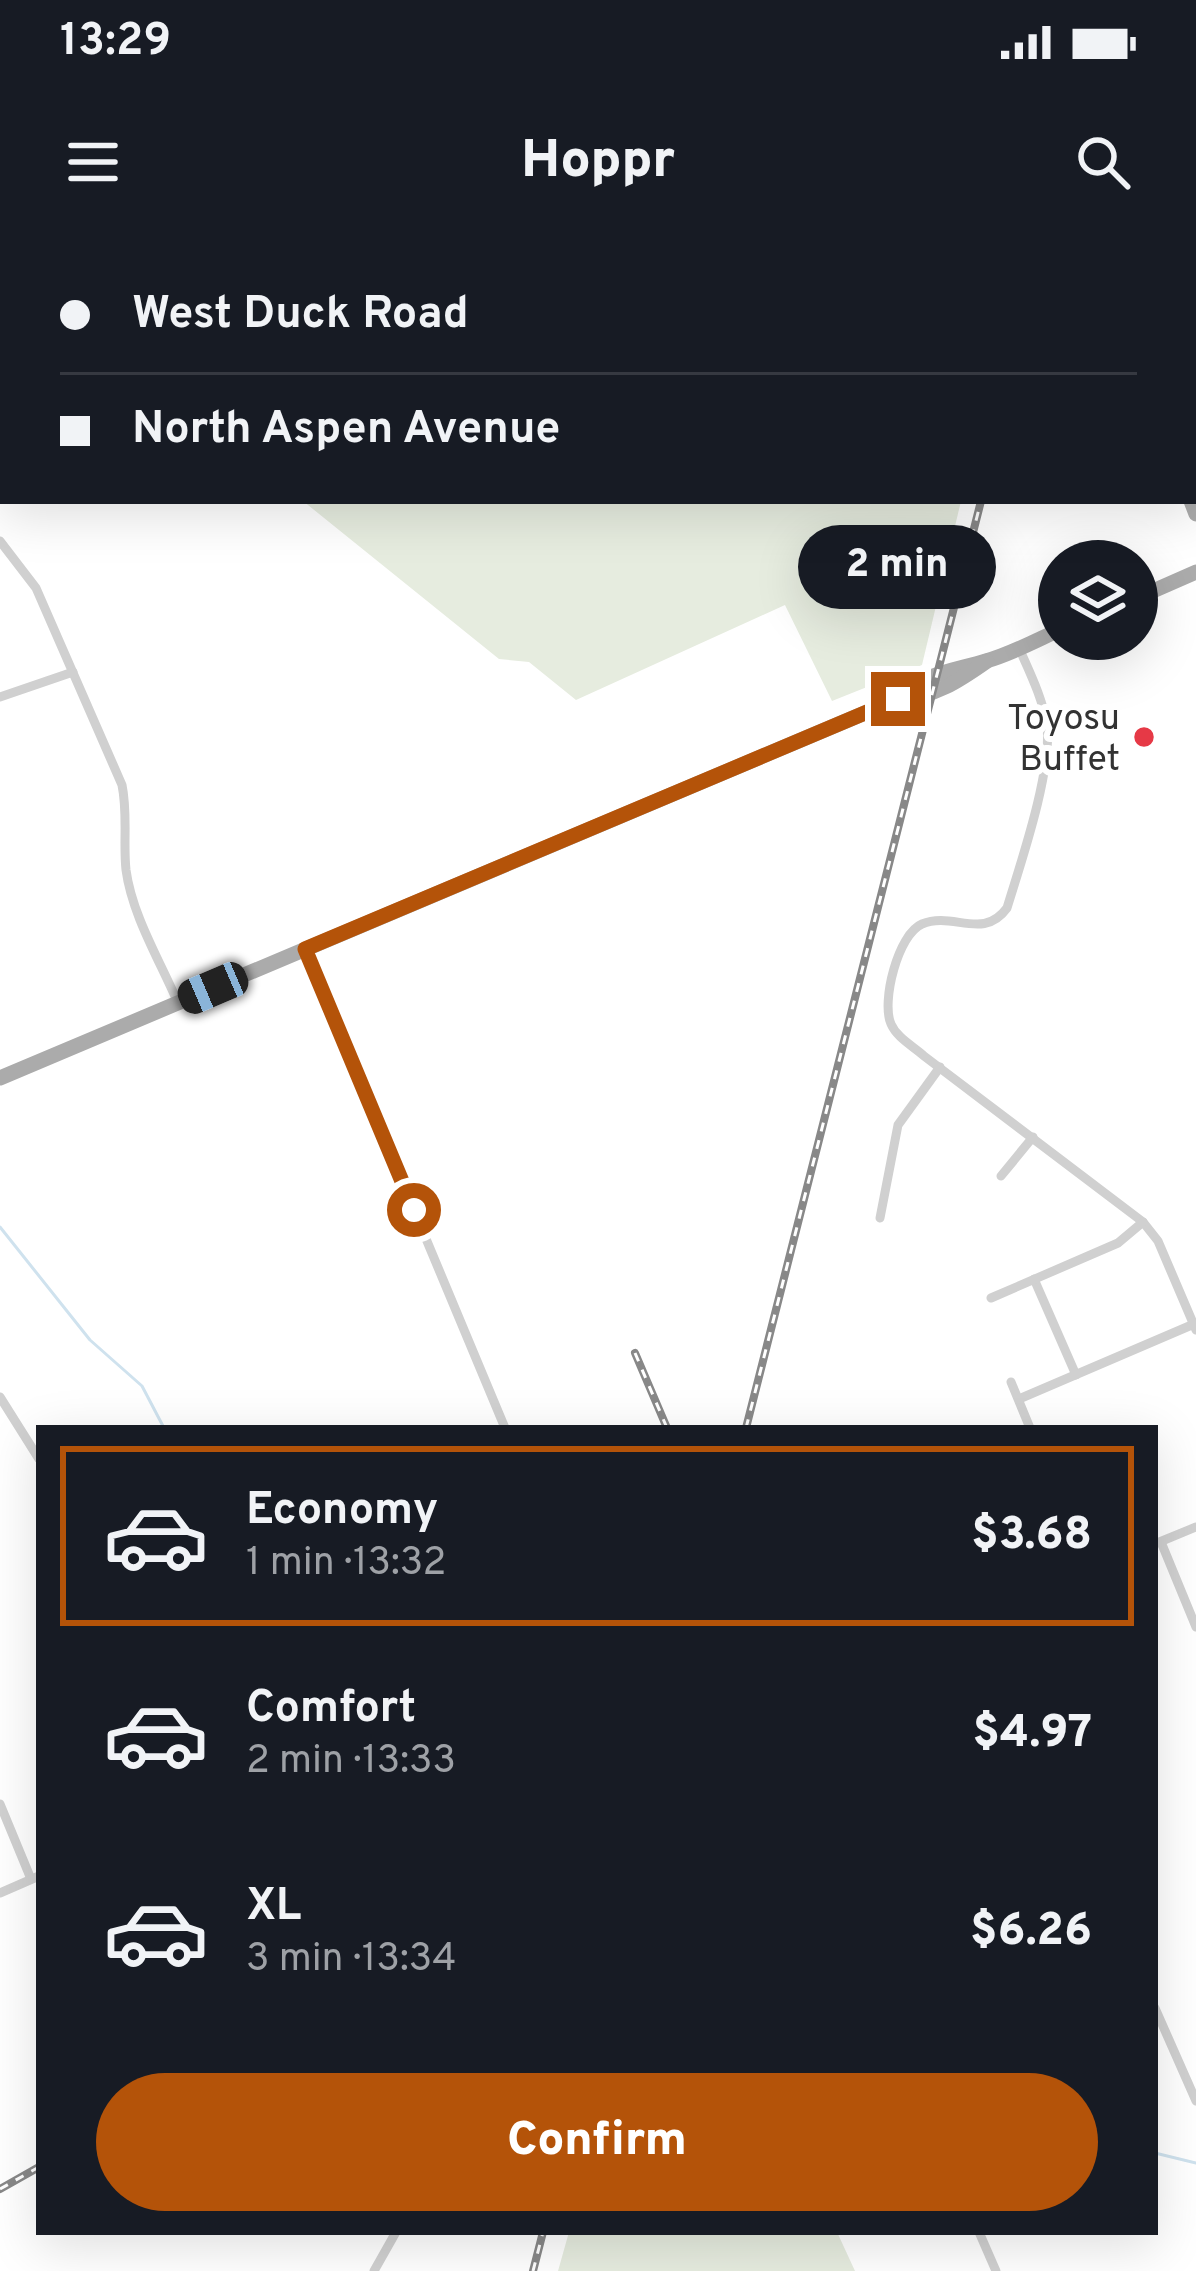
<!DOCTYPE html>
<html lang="en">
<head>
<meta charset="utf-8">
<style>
  body { margin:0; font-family:Overpass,sans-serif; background:#242831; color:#f1f3f6; height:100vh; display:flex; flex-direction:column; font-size:45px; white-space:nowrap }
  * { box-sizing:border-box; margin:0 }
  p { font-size:39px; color:#9ea1a6 }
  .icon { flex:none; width:66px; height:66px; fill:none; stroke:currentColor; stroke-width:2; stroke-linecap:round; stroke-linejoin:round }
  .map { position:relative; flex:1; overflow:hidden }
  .sheet { position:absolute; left:36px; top:1185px; width:1122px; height:810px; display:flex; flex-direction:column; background:#171b24; border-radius:0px; box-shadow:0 12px 48px #0002 }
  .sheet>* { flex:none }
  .hud { position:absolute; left:0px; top:0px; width:1197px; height:264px; box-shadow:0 12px 48px #0002; display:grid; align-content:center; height:264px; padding:0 60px; background:#171b24 }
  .controls { position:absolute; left:1038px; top:300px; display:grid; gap:24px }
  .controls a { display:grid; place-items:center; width:120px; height:120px; border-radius:50%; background:#171b24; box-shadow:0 12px 48px #0002; font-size:60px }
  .end { position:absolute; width:54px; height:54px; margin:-27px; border:15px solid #b45309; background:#fff; box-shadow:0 0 0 6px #fff }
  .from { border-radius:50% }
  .bubble { position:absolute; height:84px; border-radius:42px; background:#171b24; box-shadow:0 12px 48px #0002; font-size:39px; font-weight:800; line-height:84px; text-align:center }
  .car { position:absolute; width:36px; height:72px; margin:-36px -18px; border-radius:15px; box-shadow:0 0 9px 3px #0007; background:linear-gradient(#222 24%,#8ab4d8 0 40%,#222 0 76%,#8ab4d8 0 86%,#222 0) }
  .hud b { display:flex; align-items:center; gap:42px; height:114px; font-size:45px }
  .hud b+b { border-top:3px solid #363941 }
  .hud i { width:30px; height:30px; background:#f1f3f6 }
  ul { padding:21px 0 0; list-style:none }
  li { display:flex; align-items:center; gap:36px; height:180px; margin:0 24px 18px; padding:0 36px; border:6px solid transparent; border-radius:0px }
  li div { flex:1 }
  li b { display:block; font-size:45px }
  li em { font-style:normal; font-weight:800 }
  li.current { border-color:#b45309 }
  li>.icon { width:108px; height:108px; stroke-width:1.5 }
  .cta { display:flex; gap:24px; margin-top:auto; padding:24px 60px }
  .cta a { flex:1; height:138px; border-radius:72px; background:#b45309; color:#fff; font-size:48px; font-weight:800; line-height:138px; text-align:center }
  .status { display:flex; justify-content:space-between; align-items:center; height:84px; padding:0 60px; background:#171b24; direction:ltr }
  .status svg { height:33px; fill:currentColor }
  header { display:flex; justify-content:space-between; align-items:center; height:156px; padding:0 60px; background:#171b24; font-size:54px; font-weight:800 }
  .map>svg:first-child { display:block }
  .green { fill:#e6ecdf }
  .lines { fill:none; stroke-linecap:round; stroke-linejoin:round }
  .stream { stroke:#cfe2ee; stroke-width:3 }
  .street { stroke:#d0d0d0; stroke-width:9 }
  .primary { stroke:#ababab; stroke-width:15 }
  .rail-casing { stroke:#888; stroke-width:8 }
  .rail { stroke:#fff; stroke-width:3; stroke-dasharray:9; stroke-linecap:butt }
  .route { stroke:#b45309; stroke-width:15 }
  .poi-dot { fill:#e63946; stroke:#fff; stroke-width:4.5 }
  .labels { text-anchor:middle; stroke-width:12; stroke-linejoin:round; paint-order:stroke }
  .poi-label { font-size:36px; fill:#333; stroke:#fff; text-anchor:end }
</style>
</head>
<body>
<div class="status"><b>13:29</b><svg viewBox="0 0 49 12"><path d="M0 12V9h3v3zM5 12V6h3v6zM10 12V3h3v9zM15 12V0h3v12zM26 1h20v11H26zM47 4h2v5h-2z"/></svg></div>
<header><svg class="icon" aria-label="menu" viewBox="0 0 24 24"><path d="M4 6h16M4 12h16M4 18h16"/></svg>Hoppr<svg class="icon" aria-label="search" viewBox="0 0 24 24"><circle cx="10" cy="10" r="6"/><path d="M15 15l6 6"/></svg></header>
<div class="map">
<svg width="1196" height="2031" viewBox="0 0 1196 2031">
  <rect width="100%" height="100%" fill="#fff"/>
  <g class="green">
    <path d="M 303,261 L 961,261 L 922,425 L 832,461 L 785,365 L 576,460 L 529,422 L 499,419 Z"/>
    <path d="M 569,1992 L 837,1992 L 855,2031 L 558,2031 Z"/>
  </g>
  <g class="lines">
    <g class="stream">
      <path d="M 84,3 L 91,0"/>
      <path d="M 0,54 L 3,53"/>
      <path d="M 0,987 L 90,1100 L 142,1146 L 164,1188"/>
      <path d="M 1155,1913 L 1196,1923"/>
    </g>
    <g class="street">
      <path d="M 206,0 L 208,3"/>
      <path d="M 361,0 L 365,3"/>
      <path d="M 595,0 L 597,3"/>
      <path d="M 188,3 L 192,0"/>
      <path d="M 671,3 L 679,0"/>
      <path d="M 1194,45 L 1196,44"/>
      <path d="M 0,301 L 36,348 L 122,545 C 128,574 123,602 126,630 C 132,675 160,721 178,763"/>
      <path d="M 1019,408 C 1030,433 1043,459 1047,486 C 1052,532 1021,622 1007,668 C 983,701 953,671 922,684 C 898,694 881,762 891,784 C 897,798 913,806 924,816 L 1143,982 L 1158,1001 L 1196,1090"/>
      <path d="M 0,457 L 73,432"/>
      <path d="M 305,709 L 505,1188"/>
      <path d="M 1001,936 L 1033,897"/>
      <path d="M 880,978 L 898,885 L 940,827"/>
      <path d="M 1034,1039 L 1076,1135"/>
      <path d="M 991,1058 L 1118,1003 L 1143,982"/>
      <path d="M 1011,1142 L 1030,1188"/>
      <path d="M 0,1157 L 39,1219"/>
      <path d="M 1019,1159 L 1194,1084"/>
      <path d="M 1161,1302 L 1196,1387"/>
      <path d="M 1157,1303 L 1196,1287"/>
      <path d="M 0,1564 L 31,1639"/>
      <path d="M 0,1653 L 39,1636"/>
      <path d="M 1155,1768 L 1196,1861"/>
      <path d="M 979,1992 L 996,2031"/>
      <path d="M 374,2031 L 396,1992"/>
    </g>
    <g class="primary">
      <path d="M 1087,0 L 1088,3"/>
      <path d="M 1194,231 L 1196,236"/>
      <path d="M 1191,261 L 1196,274"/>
      <path d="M 1137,358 L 1196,332"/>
      <path d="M 898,459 C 922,433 954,431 986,421 C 1011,414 1035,401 1059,390"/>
      <path d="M 0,838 L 898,459 C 932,459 960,440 987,421"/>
    </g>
    <defs>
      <g id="rail">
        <path d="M 966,0 L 967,3"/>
        <path d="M 1046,3 L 1047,0"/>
        <path d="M 635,1113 L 667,1188"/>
        <path d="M 746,1188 L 981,261"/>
        <path d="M 0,1949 L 39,1927"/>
        <path d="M 533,2031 L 543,1992"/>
      </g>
    </defs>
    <use href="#rail" class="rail-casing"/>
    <use href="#rail" class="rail"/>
  </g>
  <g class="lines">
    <path class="route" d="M 414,970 L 305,709 L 898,459"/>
  </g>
  <circle class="poi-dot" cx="1144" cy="497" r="12"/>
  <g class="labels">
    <g class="poi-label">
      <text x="1120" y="489">Toyosu<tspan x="1120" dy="41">Buffet</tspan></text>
    </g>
  </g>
</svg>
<div class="controls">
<a><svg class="icon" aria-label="layers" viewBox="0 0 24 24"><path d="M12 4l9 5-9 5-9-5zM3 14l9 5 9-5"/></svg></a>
</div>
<i class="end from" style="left:414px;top:970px"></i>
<i class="end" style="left:898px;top:459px"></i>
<div class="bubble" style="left:798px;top:285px;width:198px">2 min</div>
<i class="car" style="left:213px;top:748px;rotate:247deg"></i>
<div class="hud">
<b><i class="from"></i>West Duck Road</b>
<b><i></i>North Aspen Avenue</b>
</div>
<section class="sheet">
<ul>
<li class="current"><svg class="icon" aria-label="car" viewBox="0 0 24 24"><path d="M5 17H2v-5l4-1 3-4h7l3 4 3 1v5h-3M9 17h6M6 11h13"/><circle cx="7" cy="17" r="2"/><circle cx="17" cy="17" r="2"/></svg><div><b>Economy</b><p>1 min · 13:32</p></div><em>$3.68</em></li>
<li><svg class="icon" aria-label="car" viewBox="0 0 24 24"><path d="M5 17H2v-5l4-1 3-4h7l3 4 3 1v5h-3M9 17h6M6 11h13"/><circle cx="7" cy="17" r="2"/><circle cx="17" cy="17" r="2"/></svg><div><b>Comfort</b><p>2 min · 13:33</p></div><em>$4.97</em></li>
<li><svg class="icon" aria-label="car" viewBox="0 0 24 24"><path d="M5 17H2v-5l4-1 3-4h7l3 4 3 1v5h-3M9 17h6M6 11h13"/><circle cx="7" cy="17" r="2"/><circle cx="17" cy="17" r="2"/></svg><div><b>XL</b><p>3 min · 13:34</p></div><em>$6.26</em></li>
</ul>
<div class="cta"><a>Confirm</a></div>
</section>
</div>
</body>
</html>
